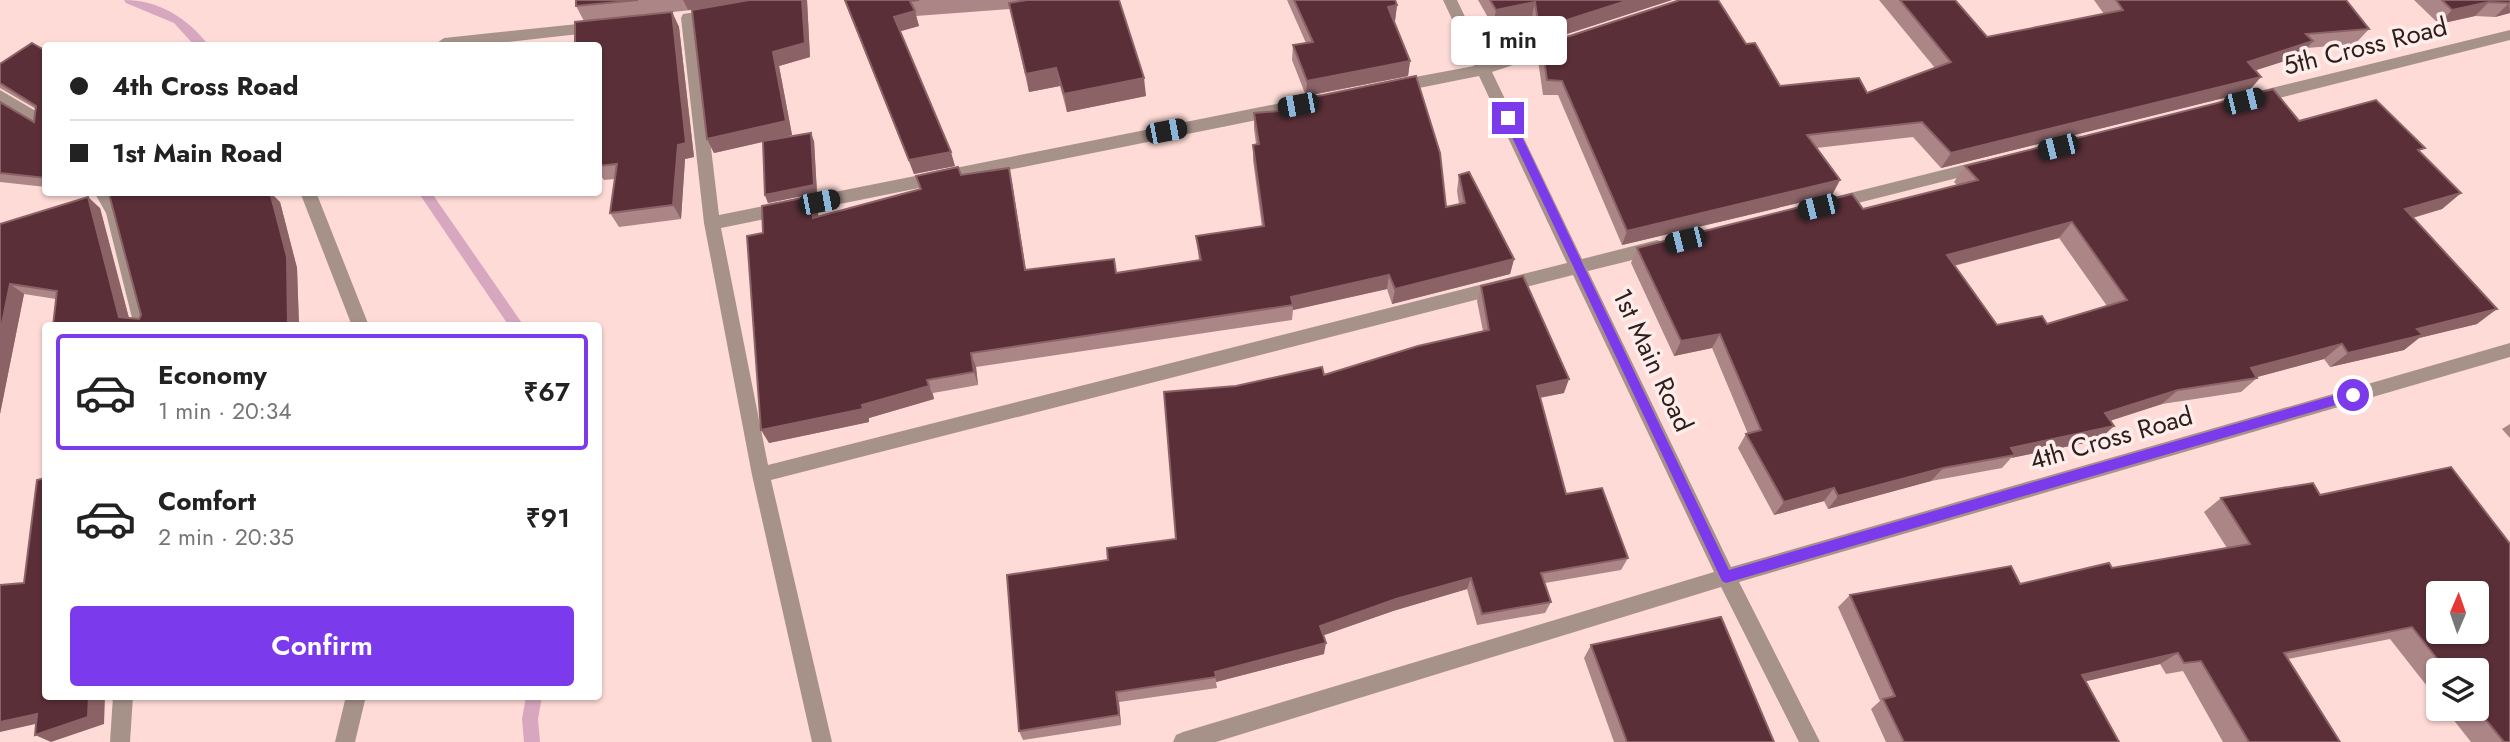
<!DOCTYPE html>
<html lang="en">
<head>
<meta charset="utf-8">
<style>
  body { margin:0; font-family:Jost,sans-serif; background:#f2f2f2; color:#222; height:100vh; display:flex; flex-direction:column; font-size:26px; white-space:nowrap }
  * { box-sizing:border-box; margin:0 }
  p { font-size:23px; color:#767676 }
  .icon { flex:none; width:38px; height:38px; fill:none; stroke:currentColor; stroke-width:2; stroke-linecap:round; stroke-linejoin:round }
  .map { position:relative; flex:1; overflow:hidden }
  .sheet { position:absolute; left:42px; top:322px; width:560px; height:378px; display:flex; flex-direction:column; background:#fff; border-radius:7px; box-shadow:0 2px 5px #0004 }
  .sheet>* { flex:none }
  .hud { position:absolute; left:42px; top:42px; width:560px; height:154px; border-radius:7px; box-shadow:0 2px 5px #0004; display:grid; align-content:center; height:154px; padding:0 28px; background:#fff }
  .needle { width:46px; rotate:2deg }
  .fabs { position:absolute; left:2426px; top:581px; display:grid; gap:14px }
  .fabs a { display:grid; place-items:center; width:63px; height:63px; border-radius:7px; background:#fff; box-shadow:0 2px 5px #0004; font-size:35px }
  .end { position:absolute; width:32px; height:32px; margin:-16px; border:9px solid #7c3aed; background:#fff; box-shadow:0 0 0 4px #fff }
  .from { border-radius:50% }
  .bubble { position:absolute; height:49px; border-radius:7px; background:#fff; box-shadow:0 2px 5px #0004; font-size:23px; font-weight:600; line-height:49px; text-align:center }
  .car { position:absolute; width:21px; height:42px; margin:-21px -10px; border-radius:9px; box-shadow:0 0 5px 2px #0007; background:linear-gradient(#222 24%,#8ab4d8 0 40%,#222 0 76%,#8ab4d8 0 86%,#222 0) }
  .hud b { display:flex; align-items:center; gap:24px; height:66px; font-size:26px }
  .hud b+b { border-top:2px solid #e0e0e0 }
  .hud i { width:18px; height:18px; background:#222 }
  ul { padding:12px 0 0; list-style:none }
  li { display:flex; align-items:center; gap:21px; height:116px; margin:0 14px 10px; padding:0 14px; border:4px solid transparent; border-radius:7px }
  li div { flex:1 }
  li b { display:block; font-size:26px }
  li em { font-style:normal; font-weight:600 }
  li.selected { border-color:#7c3aed }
  li>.icon { width:63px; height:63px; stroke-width:1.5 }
  .action { display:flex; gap:14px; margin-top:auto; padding:14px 28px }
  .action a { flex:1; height:80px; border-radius:7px; background:#7c3aed; color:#fff; font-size:28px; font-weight:600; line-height:80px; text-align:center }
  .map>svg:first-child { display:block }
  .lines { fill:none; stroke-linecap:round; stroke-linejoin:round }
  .stream { fill:#d7a7bf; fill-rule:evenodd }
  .minor { fill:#a79289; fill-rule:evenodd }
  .wall { fill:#ac8587; fill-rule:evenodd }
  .shaded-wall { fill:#8b6367 }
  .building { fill:#5a2f38; stroke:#8b6367; stroke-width:2; fill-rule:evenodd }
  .route { fill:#7c3aed }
  .labels { text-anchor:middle; stroke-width:7; stroke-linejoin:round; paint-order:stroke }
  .street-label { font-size:26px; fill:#2d1e1c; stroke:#ffedeb }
</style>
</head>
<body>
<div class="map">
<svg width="2510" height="742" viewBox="0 0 2510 742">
  <rect width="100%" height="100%" fill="#fedbd6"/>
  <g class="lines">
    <g class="stream">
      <path d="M 124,0 C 159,0 188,18 209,46 L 195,46 L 174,23 L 126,3 Z"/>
      <path d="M 418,192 L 431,192 L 524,326 L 509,326 Z"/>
      <path d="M 526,696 L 542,696 L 538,719 L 540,742 L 524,742 L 522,719 Z"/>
    </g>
    <g class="minor">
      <path d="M 1443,0 L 1457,0 L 1487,63 L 1563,38 L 1570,43 L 1568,47 L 1492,72 L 1582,259 L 1657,240 L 1663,242 L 1665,247 L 1663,252 L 1657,254 L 1588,271 L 1731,567 L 2510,343 L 2510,357 L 1739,582 L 1820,742 L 1799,742 L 1721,587 L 1216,742 L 1173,742 L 1176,735 L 1183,732 L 1714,572 L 1573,275 L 771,480 L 832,742 L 812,742 L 752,475 L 704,223 L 681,18 L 683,14 L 717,9 L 724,14 L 717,19 L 696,22 L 719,215 L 1336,92 L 1344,98 L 1336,104 L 721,228 L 768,465 L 1567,263 L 1479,76 L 1394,93 L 1386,87 L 1394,81 L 1474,66 Z"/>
      <path d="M 597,22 L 604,27 L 597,32 L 471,46 L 438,46 L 437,43 L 444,38 Z"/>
      <path d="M 2510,30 L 2510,40 L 2255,104 L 2247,98 L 2255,92 Z"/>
      <path d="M 0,90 L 46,117 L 46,131 L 0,103 Z"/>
      <path d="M 1983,160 L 1989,162 L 1991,166 L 1989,170 L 1834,209 L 1826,203 L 1834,197 Z"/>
      <path d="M 94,192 L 111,192 L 122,212 L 151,326 L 134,326 L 106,213 Z"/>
      <path d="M 300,192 L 316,192 L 369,326 L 352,326 Z"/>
      <path d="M 113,696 L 133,696 L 130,742 L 110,742 Z"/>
      <path d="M 346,696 L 366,696 L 355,742 L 335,742 Z"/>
    </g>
  </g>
  <g class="wall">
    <path d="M 576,0 L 807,0 L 810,57 L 779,66 L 792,135 L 769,140 L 814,141 L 817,193 L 768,203 L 765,195 L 763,142 L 714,153 L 707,139 L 692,10 L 584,21 L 576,6 Z"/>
    <path d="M 844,0 L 1119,0 L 1146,96 L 1067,112 L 1060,86 L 1029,92 L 1010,9 L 916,16 L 919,26 L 900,31 L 955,166 L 914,174 Z"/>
    <path d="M 1287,0 L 1395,0 L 1397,5 L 1395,21 L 1394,21 L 1410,61 L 1408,76 L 1306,96 L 1292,60 L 1293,45 L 1306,43 Z"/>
    <path d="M 1478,0 L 1672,0 L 1536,44 L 1532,17 L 1493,26 Z"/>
    <path d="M 1879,0 L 1955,0 L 1987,37 L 2104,14 L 2094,0 L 2346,0 L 2369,29 L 2355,44 L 2307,48 L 2300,56 L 2255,70 L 2248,92 L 1941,168 L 1913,137 L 1816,148 L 1840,180 L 1832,195 L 1622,245 L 1558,95 L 1543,95 L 1538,60 L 1542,45 L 1746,44 L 1780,86 L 1867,93 L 1935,68 Z"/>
    <path d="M 2414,0 L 2510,0 L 2510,13 L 2495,17 L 2475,16 L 2439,24 Z"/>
    <path d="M 672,12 L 679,27 L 694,157 L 685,159 L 681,219 L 619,227 L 610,213 L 615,179 L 604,180 L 598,172 L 598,166 Z"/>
    <path d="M 46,51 L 46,187 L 0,182 L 0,102 L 34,122 L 36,109 L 0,88 L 0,64 Z"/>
    <path d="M 1313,97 L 1446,207 L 1459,204 L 1457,191 L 1459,175 L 1514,259 L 1510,274 L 1392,304 L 1387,289 L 1293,310 L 1292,320 L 976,367 L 978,385 L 933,393 L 934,399 L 869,418 L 869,422 L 769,443 L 763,233 L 812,196 L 818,211 L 818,216 L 920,189 L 916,176 L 961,175 L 1009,168 L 1012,183 L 1026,270 L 1116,273 L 1199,260 L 1196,236 L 1262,227 L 1253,160 L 1253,145 L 1256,144 L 1254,129 L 1254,113 L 1312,109 Z"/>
    <path d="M 2299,121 L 2420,153 L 2461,193 L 2442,209 L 2413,218 L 2477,324 L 2419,338 L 2404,350 L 2330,367 L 2324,359 L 2257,377 L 2257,378 L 2241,392 L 2162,404 L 2110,421 L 2099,440 L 2011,458 L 2002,468 L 1931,481 L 1828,509 L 1824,501 L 1774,515 L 1738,448 L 1746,434 L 1748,434 L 1712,348 L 1674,356 L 1631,263 L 1637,248 L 1863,209 L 1957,185 L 1954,182 L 1965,166 ZM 2059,238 L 2107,306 L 2047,324 L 1997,325 L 1954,266 Z"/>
    <path d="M 260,194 L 280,202 L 297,268 L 299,326 L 53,326 L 56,299 L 24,294 L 0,414 L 0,224 L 100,208 L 129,318 L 139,319 Z"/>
    <path d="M 1481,286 L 1564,393 L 1540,398 L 1566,494 L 1628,558 L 1621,570 L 1545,583 L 1551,602 L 1545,613 L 1477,625 L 1467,589 L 1393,611 L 1323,635 L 1324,654 L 1216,682 L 1217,688 L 1119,702 L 1121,725 L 1023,740 L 1019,731 L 1108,560 L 1176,539 L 1324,375 L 1483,331 L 1477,301 Z"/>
    <path d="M 2510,424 L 2510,438 L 2502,429 Z"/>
    <path d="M 2451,467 L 2510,544 L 2510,742 L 2471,742 L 2445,709 L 2476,709 L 2476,670 L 2438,670 L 2438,700 L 2390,639 L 2288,659 L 2340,742 L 2223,742 L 2183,671 L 2166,674 L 2160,664 L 2085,681 L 2119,742 L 1886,742 L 1871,709 L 1880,701 L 1838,607 L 1850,595 L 2011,566 L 2020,584 L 2109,563 L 2112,568 L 2227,548 L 2204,512 L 2221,498 L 2313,483 L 2320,495 ZM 2438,593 L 2476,593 L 2476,632 L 2438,632 Z"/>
    <path d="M 1591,645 L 1774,742 L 1614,742 L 1584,658 Z"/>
  </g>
  <g class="shaded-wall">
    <path d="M 683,0 L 749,0 L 688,10 Z"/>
    <path d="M 802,0 L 807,0 L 810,57 L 779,66 L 792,135 L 714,153 L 707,139 L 773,52 Z"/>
    <path d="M 1629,0 L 1672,0 L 1536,44 L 1539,29 Z"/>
    <path d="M 1535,2 L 1532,17 L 1493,26 L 1496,10 Z"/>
    <path d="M 2489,2 L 2475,16 L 2439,24 L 2452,10 Z"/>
    <path d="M 2509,3 L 2510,13 L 2495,17 Z"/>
    <path d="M 1397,5 L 1395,21 L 1386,22 L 1388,7 Z"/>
    <path d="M 915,11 L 919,26 L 898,32 L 894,17 Z"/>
    <path d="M 672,12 L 679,27 L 694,157 L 685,159 L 681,219 L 673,205 Z"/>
    <path d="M 2313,41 L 2300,56 L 2235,77 L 2248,62 Z"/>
    <path d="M 1410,61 L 1408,76 L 1306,96 L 1307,81 Z"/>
    <path d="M 1056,68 L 1060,86 L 1029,92 L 1026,74 Z"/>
    <path d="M 2261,77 L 2248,92 L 1941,168 L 1951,153 Z"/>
    <path d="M 1144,78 L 1146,96 L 1067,112 L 1064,94 Z"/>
    <path d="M 811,133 L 814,141 L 817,193 L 768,203 L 765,195 Z"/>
    <path d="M 951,152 L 955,166 L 914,174 L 909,160 Z"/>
    <path d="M 1009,168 L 1012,183 L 1028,285 L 1025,270 Z"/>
    <path d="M 1840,180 L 1832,195 L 1622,245 L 1627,231 Z"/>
    <path d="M 270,192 L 280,202 L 297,268 L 299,326 L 288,326 Z"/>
    <path d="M 2461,193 L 2442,209 L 2387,225 L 2405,209 Z"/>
    <path d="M 812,196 L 818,211 L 819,232 L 813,218 Z"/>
    <path d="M 88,197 L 100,208 L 131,326 L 119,317 Z"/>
    <path d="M 2072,222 L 2059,238 L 1936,270 L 1947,255 Z"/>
    <path d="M 1514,259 L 1510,274 L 1392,304 L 1395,289 Z"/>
    <path d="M 1389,275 L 1387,289 L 1293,310 L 1291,297 Z"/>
    <path d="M 10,284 L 24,294 L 0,414 L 0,333 Z"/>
    <path d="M 2497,309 L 2477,324 L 2419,338 L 2404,350 L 2330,367 L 2348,353 L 2417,329 Z"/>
    <path d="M 1720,334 L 1712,348 L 1674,356 L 1681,341 Z"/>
    <path d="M 2342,344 L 2324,359 L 2246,380 L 2251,368 Z"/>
    <path d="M 971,353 L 976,367 L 978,385 L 974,372 Z"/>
    <path d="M 1569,379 L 1564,393 L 1532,399 L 1537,386 Z"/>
    <path d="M 927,380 L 934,399 L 869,418 L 869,422 L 769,443 L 761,430 L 862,405 Z"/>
    <path d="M 2178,390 L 2162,404 L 2090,427 L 2105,413 Z"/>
    <path d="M 2114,426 L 2099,440 L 2011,458 L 2015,455 L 2011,448 Z"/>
    <path d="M 1943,468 L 1931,481 L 1828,509 L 1838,496 Z"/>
    <path d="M 1834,488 L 1824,501 L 1774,515 L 1784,502 Z"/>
    <path d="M 1471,578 L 1467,589 L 1393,611 L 1319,637 L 1320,626 L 1396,599 Z"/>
    <path d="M 1326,643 L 1324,654 L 1216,682 L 1215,672 Z"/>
    <path d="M 2178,653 L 2160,664 L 2066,686 L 2082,675 Z"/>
    <path d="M 1116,692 L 1119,702 L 1121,725 L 1119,715 Z"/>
    <path d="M 89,696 L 105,696 L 104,724 L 51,742 L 35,735 Z"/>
    <path d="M 37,714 L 53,720 L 0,732 L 0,722 Z"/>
  </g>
  <g class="building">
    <path d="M 576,0 L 638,0 L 576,6 Z"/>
    <path d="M 749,0 L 802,0 L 805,43 L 773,52 L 786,121 L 707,139 L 692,10 Z"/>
    <path d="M 845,0 L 919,0 L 910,1 L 915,11 L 894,17 L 951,152 L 909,160 Z"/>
    <path d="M 1027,0 L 1119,0 L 1144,78 L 1064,94 L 1056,68 L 1026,74 L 1009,3 Z"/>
    <path d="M 1294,0 L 1395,0 L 1397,5 L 1388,7 L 1410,61 L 1307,81 L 1293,45 L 1313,42 Z"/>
    <path d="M 1490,0 L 1629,0 L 1539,29 L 1535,2 L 1496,10 Z"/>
    <path d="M 1680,0 L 1718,0 L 1746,44 L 1755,43 L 1780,86 L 1859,78 L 1867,93 L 1951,62 L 1900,0 L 1955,0 L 1987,37 L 2123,10 L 2116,0 L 2346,0 L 2369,29 L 2306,34 L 2313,41 L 2248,62 L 2261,77 L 1951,153 L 1922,122 L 1807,135 L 1840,180 L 1627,231 L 1562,81 L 1547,80 L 1542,45 Z"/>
    <path d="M 2442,0 L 2510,0 L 2510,3 L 2489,2 L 2452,10 Z"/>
    <path d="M 672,12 L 686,143 L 678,145 L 673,205 L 610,213 L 617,164 L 598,166 L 598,46 L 575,46 L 575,22 Z"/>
    <path d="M 32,43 L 46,51 L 46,178 L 0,173 L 0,102 L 34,122 L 36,106 L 0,83 L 0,64 Z"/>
    <path d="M 1416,76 L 1440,153 L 1446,207 L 1465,203 L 1459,175 L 1469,172 L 1514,259 L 1395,289 L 1389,275 L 1291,297 L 1293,305 L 971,353 L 974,372 L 927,380 L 929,386 L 862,405 L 863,409 L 761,430 L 747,236 L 763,233 L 762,206 L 812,196 L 813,218 L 921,189 L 916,176 L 958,167 L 961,175 L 1009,168 L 1025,270 L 1114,259 L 1116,273 L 1201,260 L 1196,236 L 1264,226 L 1253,145 L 1259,144 L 1254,113 L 1317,108 L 1313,97 Z"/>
    <path d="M 2273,89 L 2299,121 L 2376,100 L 2425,148 L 2418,150 L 2461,193 L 2405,209 L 2497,309 L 2417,329 L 2423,335 L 2348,353 L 2342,344 L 2251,368 L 2257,378 L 2178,390 L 2105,413 L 2114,426 L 2011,448 L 2015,455 L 1943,468 L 1838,496 L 1834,488 L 1784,502 L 1746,434 L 1761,430 L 1720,334 L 1681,341 L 1637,248 L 1852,194 L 1863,209 L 1978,180 L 1965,166 ZM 2072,222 L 2127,300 L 2047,324 L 2042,316 L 1997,325 L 1947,255 Z"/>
    <path d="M 811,133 L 814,185 L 765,195 L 763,141 Z"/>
    <path d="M 112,192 L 256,192 L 257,195 L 266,192 L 270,192 L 287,257 L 288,326 L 53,326 L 57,291 L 10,284 L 0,333 L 0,224 L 88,197 L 119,317 L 139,319 L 141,315 L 109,194 Z"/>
    <path d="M 1523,276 L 1569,379 L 1537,386 L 1566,494 L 1602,488 L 1628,558 L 1541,573 L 1551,602 L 1482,614 L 1471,578 L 1396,599 L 1320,626 L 1326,643 L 1215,672 L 1216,677 L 1116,692 L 1119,715 L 1019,731 L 1007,575 L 1108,560 L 1107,548 L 1176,539 L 1164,392 L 1236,386 L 1322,367 L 1324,375 L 1418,346 L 1489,330 L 1481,286 Z"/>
    <path d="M 2451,467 L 2510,544 L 2510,742 L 2504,742 L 2476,708 L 2476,670 L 2446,670 L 2412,627 L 2284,653 L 2340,742 L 2249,742 L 2201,661 L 2184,663 L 2178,653 L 2082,675 L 2119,742 L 1904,742 L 1883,699 L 1895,696 L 1850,595 L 2011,566 L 2020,584 L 2109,563 L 2112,568 L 2250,544 L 2221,498 L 2313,483 L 2320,495 ZM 2438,593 L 2476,593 L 2476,632 L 2438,632 Z"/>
    <path d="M 46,478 L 46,696 L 89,696 L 88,717 L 35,735 L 37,714 L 0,722 L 0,585 L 24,583 L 37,480 Z"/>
    <path d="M 1721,617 L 1774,742 L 1627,742 L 1591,645 Z"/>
  </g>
  <path class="route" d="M 1508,115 L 1513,118 L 1729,570 L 2353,390 L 2359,395 L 2353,400 L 1726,583 L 1722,581 L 1503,118 Z"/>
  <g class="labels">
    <g class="street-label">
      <text transform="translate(2365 46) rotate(-14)" y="9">5th Cross Road</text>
      <text transform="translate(1653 360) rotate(65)" y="9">1st Main Road</text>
      <text transform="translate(2111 438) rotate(-16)" y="9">4th Cross Road</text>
    </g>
  </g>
</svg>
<div class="fabs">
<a><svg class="needle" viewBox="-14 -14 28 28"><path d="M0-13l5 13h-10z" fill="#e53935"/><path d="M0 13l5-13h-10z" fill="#767676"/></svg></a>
<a><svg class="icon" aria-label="layers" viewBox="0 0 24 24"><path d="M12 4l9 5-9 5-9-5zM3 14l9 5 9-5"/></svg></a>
</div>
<i class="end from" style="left:2353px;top:395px"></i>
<i class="end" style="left:1508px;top:118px"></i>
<div class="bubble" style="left:1451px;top:16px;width:116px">1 min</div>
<i class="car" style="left:2244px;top:101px;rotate:76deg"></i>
<i class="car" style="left:1298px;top:105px;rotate:259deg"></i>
<i class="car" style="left:1166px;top:131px;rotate:79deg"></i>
<i class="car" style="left:2058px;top:147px;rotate:256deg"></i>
<i class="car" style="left:819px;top:202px;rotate:79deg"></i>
<i class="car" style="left:1818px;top:207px;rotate:256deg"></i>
<i class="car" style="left:1685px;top:240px;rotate:256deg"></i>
<div class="hud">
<b><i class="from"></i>4th Cross Road</b>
<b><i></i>1st Main Road</b>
</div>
<section class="sheet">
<ul>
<li class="selected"><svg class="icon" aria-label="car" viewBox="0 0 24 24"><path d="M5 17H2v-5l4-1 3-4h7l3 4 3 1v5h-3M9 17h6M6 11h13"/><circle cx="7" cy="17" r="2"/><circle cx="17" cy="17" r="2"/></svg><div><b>Economy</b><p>1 min · 20:34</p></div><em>₹67</em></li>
<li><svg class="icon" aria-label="car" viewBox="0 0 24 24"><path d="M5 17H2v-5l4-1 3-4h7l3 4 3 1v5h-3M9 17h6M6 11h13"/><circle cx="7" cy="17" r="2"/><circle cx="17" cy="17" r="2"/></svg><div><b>Comfort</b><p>2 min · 20:35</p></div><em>₹91</em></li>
</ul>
<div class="action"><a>Confirm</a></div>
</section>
</div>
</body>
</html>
